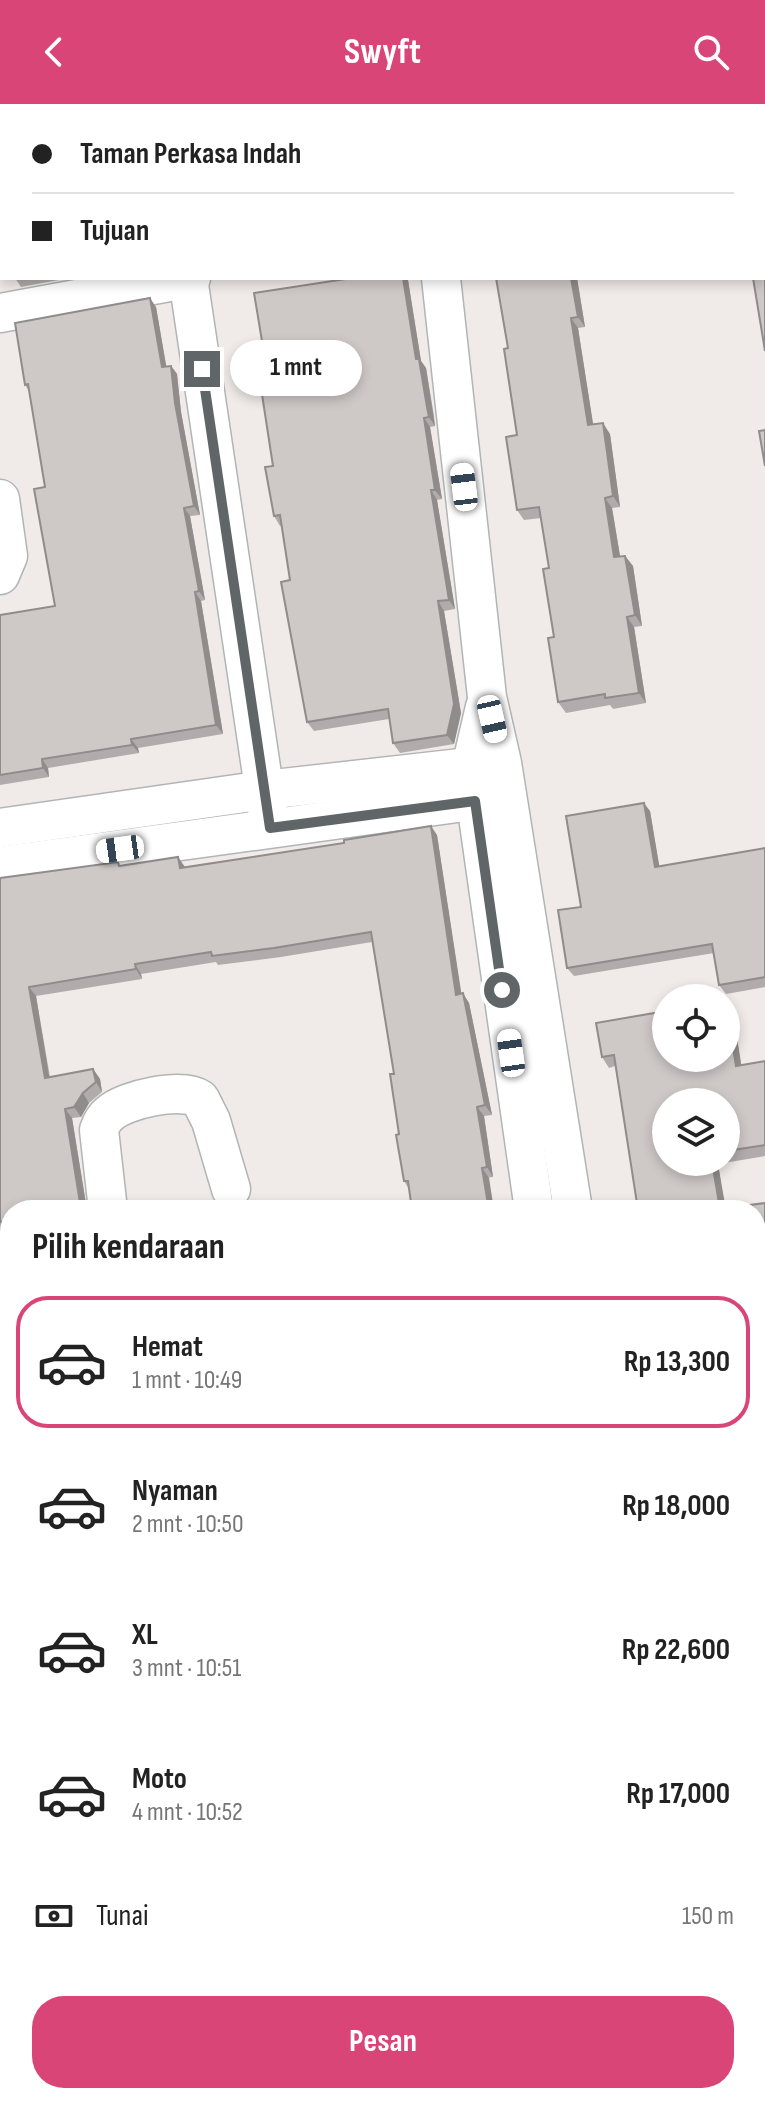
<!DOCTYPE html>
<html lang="id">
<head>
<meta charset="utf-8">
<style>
  body { margin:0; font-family:"Sofia Sans Condensed",sans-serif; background:#f2f2f2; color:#222; height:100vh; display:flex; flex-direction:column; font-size:30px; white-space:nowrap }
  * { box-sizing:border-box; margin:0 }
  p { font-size:26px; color:#767676 }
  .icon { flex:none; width:44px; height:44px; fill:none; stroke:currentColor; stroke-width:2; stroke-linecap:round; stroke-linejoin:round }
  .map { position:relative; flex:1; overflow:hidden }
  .panel { position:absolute; left:0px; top:1096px; width:766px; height:904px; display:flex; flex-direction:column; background:#fff; border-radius:32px 32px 0 0; box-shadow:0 4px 12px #0003 }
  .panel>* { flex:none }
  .banner { position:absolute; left:0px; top:0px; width:766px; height:176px; box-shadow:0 4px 12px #0003; display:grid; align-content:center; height:176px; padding:0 32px; background:#fff }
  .controls { position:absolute; left:652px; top:880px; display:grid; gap:16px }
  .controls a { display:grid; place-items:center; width:88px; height:88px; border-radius:50%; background:#fff; box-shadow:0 4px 12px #0003; font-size:40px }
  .end { position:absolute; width:36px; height:36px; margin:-18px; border:10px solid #606667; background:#fff; box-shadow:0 0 0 4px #fff }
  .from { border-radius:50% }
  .bubble { position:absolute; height:56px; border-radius:28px; background:#fff; box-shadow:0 4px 12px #0003; font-size:26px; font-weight:700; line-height:56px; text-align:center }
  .car { position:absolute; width:24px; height:48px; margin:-24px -12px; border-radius:10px; box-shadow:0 0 6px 2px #0007; background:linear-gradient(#fff 24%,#345 0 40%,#fff 0 76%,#345 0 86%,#fff 0) }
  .banner b { display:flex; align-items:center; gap:28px; height:76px; font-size:30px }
  .banner b+b { border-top:2px solid #e0e0e0 }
  .banner i { width:20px; height:20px; background:#222 }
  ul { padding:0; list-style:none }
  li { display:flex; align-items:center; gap:24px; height:132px; margin:0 16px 12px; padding:0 16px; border:4px solid transparent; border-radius:32px }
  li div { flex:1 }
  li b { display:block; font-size:30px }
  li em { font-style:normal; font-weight:700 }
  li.on { border-color:#d94576 }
  li>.icon { width:72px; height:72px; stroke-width:1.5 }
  h2 { padding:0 32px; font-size:36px; line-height:96px }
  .pay { display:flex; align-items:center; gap:20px; height:88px; padding:0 32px; font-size:30px }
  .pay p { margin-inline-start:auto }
  .button { display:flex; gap:16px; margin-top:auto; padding:16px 32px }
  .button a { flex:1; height:92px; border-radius:32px; background:#d94576; color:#fff; font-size:32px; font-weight:700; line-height:92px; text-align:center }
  header { display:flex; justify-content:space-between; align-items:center; height:104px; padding:0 32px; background:#d94576; color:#fff; font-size:36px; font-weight:700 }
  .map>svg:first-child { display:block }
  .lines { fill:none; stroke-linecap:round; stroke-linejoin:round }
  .service-casing { stroke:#b1b5b6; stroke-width:23 }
  .minor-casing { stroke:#b1b5b6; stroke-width:41 }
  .service { stroke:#fff; stroke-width:20 }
  .minor { stroke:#fff; stroke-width:38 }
  .wall { fill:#b1acab; fill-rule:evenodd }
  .shaded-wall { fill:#908c8b }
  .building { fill:#cec8c7; stroke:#908c8b; stroke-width:2 }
  .route { stroke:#606667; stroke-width:10 }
</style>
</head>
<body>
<header><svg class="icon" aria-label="back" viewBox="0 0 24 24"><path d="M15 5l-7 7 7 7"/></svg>Swyft<svg class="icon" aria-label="search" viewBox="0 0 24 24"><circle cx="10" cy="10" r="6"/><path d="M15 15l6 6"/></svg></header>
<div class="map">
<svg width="765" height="2000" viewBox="0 0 765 2000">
  <rect width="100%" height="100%" fill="#f0ebe8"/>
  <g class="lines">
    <defs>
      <path id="service" d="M 756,1602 L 765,1602"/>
      <g id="minor">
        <path d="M 163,0 L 163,2"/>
        <path d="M 417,0 L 417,2"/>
        <path d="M 703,0 L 703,2"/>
        <path d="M 764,48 L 765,48"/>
        <path d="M 188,174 L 270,724"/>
        <path d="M 441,174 L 487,593 L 502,659 L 573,1106"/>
        <path d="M 0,209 L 191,174"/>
        <path d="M 0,395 L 8,452 L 0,471"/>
        <path d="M 485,603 L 471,663 L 534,1106"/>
        <path d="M 0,724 L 265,686 L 496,660"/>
        <path d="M 0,762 L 500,693"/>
        <path d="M 108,1106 L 99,1026 C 101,1020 104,1014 109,1010 C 125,995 182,983 200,995 L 211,1017 L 231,1085"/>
        <path d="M 0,1173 L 10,1170"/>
        <path d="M 756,1339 L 765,1337"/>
        <path d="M 0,1410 L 10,1407"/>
        <path d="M 0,1672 L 10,1670"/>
        <path d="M 756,1794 L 765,1793"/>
        <path d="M 0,1898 L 10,1897"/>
        <path d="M 180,1990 L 183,2000"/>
        <path d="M 435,1990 L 437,2000"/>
        <path d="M 683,1990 L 685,2000"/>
        <path d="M 728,1990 L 730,2000"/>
        <path d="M 311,2000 L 353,1990"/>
      </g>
    </defs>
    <use href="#service" class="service-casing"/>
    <use href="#minor" class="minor-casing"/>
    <use href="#service" class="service"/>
    <use href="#minor" class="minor"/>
  </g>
  <g class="wall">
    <path d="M 15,174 L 69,174 L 21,183 Z"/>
    <path d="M 352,174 L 407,174 L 408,176 L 421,257 L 426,264 L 434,312 L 435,322 L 430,323 L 442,395 L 437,396 L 455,505 L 444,507 L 461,609 L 454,640 L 400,649 L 393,639 L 389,615 L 314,627 L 307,618 L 290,476 L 282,422 L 280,422 L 274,412 L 273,362 L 263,243 Z"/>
    <path d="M 496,174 L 577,174 L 585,223 L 578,224 L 593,321 L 610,330 L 620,403 L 612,404 L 620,452 L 625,452 L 633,462 L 642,522 L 634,523 L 646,599 L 613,605 L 610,601 L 566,609 L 558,598 L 549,464 L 541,414 L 524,416 L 517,406 L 517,331 L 508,244 Z"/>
    <path d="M 156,203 L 166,262 L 171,262 L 177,270 L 181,308 L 200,411 L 190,412 L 205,496 L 201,497 L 223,630 L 138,644 L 139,649 L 48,664 L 49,673 L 0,681 L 0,511 L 55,502 L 45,383 L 29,287 L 25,281 Z"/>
    <path d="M 650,707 L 659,762 L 765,744 L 765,883 L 726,890 L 719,881 L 714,849 L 574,872 L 567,864 L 581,803 Z"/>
    <path d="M 437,731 L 461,890 L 469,899 L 492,1011 L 484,1012 L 493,1073 L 409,1085 L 404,1077 L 394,970 L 372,838 L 281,853 L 218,861 L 216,858 L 141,870 L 142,875 L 36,892 L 50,973 L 93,965 L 100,975 L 102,988 L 89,999 L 81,1013 L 72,1014 L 87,1106 L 10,1106 L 10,1127 L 0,1128 L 0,774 L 121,762 L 185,763 Z"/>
    <path d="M 733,908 L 741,961 L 765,957 L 765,1052 L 718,1060 L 725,1105 L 765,1099 L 765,1316 L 756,1318 L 756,1106 L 638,1106 L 615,962 L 609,964 L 602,953 ZM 726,998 L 726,1058 L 666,1058 Z"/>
    <path d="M 10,1189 L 10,1382 L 0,1384 L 0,1191 Z"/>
    <path d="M 765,1379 L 765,1534 L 756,1535 L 756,1380 Z"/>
    <path d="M 10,1434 L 10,1598 L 0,1600 L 0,1436 Z"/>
    <path d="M 756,1670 L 765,1672 L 765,1760 L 756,1759 Z"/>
    <path d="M 756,1819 L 760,1894 L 756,1894 Z"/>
  </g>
  <g class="shaded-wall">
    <path d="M 403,174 L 407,174 L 408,176 L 421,257 L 426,264 L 435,322 L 429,313 L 416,255 Z"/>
    <path d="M 571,174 L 577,174 L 585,223 L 578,213 Z"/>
    <path d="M 150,194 L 156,203 L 168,272 L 162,263 Z"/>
    <path d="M 571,214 L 578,224 L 595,332 L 588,321 Z"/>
    <path d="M 171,262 L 177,270 L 181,308 L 200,411 L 194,402 L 175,299 Z"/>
    <path d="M 424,314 L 430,323 L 442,395 L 435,386 Z"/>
    <path d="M 603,319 L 610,330 L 620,403 L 613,392 Z"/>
    <path d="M 431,386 L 437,396 L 455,505 L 449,496 Z"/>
    <path d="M 605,394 L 612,404 L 622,464 L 614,453 Z"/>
    <path d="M 184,404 L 190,412 L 205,496 L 199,487 Z"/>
    <path d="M 625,452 L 633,462 L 642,522 L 635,511 Z"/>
    <path d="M 195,488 L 201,497 L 223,630 L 216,621 Z"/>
    <path d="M 438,497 L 444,507 L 461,609 L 454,640 L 447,631 Z"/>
    <path d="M 627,513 L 634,523 L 646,599 L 639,589 Z"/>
    <path d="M 131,635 L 138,644 L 139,649 L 132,641 Z"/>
    <path d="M 42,655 L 48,664 L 49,673 L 43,664 Z"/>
    <path d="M 644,699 L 650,707 L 661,772 L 655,763 Z"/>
    <path d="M 431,722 L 437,731 L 463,900 L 456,891 Z"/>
    <path d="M 178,753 L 185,763 L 186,774 L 180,764 Z"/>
    <path d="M 135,860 L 141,870 L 142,875 L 136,865 Z"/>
    <path d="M 29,883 L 36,892 L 51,984 L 45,974 Z"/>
    <path d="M 463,889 L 469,899 L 492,1011 L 485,1001 Z"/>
    <path d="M 726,898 L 733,908 L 743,972 L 736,962 Z"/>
    <path d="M 93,965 L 100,975 L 102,988 L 96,978 Z"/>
    <path d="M 83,989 L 89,999 L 81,1013 L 74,1003 Z"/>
    <path d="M 477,1003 L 484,1012 L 493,1073 L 487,1063 Z"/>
    <path d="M 65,1005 L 72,1014 L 87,1106 L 82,1106 L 81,1105 Z"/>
    <path d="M 712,1058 L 717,1058 L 718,1060 L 726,1106 L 721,1106 Z"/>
    <path d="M 482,1064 L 489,1074 L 494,1106 L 489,1106 Z"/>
    <path d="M 0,1960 L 5,1991 L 0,1983 Z"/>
    <path d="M 70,1990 L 76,1990 L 77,2000 L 71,2000 Z"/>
    <path d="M 656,1990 L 662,1990 L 663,2000 L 660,2000 Z"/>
  </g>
  <g class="building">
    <path d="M 0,0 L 114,0 L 115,2 L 2,2 L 2,100 L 0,88 Z"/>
    <path d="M 205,0 L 369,0 L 370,2 L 205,2 Z"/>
    <path d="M 474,0 L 676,0 L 677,2 L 474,2 Z"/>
    <path d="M 745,0 L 765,0 L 765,13 L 764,13 L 764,2 L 746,2 Z"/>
    <path d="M 764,86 L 765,86 L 765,247 L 753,174 L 764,174 Z"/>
    <path d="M 352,174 L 403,174 L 416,255 L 419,255 L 427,303 L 429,313 L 424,314 L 435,386 L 431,386 L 449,496 L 438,497 L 454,600 L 447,631 L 393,639 L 388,605 L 307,618 L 281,478 L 290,476 L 280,411 L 274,412 L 265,363 L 273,362 L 255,245 L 263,243 L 254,189 Z"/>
    <path d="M 496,174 L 571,174 L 578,213 L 571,214 L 588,321 L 603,319 L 613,392 L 605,394 L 614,453 L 625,452 L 635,511 L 627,513 L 639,589 L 605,594 L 605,590 L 558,598 L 548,534 L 554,533 L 543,465 L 549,464 L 539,403 L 517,406 L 506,333 L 517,331 L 504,245 L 508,244 Z"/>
    <path d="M 150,194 L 162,263 L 171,262 L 175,299 L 194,402 L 184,404 L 199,487 L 195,488 L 216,621 L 131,635 L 132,641 L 42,655 L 43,664 L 0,671 L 0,511 L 55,502 L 34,385 L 45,383 L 28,280 L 25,281 L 15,219 Z"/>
    <path d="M 765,326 L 765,362 L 759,327 Z"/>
    <path d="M 644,699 L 655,763 L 765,744 L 765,873 L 719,881 L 712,840 L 567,864 L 558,806 L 581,803 L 566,712 Z"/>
    <path d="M 431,722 L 456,891 L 463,889 L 485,1001 L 477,1003 L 487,1063 L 482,1064 L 489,1106 L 412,1106 L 408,1077 L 404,1077 L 396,1031 L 399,1030 L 390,970 L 394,970 L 371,828 L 274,844 L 212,852 L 211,848 L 135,860 L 136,865 L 29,883 L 45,974 L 93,965 L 96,978 L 83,989 L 74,1003 L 65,1005 L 81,1105 L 72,1106 L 10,1106 L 10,1116 L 0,1118 L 0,774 L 118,758 L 119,762 L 178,753 L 180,764 L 344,739 L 344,736 Z"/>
    <path d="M 726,899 L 736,962 L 765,957 L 765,1041 L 726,1047 L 726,998 L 666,998 L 666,1058 L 712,1058 L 720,1105 L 765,1099 L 765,1305 L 756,1306 L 756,1106 L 638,1106 L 614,951 L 602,953 L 596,919 L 666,907 L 666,954 L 726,954 Z"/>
    <path d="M 10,1189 L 10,1371 L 0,1373 L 0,1191 Z"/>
    <path d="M 765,1379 L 765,1523 L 756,1524 L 756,1380 Z"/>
    <path d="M 10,1434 L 10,1589 L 0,1590 L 0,1436 Z"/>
    <path d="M 756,1670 L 765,1672 L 765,1749 L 756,1748 Z"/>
    <path d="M 765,1818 L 765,1927 L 758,1884 L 756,1885 L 756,1819 Z"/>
    <path d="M 10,1978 L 10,1990 L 70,1990 L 71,2000 L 0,2000 L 0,1979 Z"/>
    <path d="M 480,1990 L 656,1990 L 660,2000 L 452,2000 L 481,1995 Z"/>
  </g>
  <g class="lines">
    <path class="route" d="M 202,265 L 270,724 L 475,697 L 502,886"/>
  </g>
</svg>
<div class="controls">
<a><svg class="icon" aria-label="locate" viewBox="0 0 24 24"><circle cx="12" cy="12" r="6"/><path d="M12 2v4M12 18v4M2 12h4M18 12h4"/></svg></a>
<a><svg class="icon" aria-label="layers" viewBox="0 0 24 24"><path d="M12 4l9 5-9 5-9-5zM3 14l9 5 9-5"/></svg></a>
</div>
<i class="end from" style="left:502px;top:886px"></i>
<i class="end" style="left:202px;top:265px"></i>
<div class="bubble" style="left:230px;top:236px;width:132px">1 mnt</div>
<i class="car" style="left:464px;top:383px;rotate:353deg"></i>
<i class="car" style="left:492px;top:615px;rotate:167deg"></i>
<i class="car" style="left:120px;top:745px;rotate:262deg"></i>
<i class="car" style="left:511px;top:949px;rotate:352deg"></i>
<div class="banner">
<b><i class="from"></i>Taman Perkasa Indah</b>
<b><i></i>Tujuan</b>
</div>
<section class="panel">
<h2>Pilih kendaraan</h2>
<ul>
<li class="on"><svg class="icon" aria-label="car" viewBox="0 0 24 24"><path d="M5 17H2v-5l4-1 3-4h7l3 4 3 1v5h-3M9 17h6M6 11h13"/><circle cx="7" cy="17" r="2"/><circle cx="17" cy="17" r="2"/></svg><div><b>Hemat</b><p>1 mnt · 10:49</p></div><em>Rp 13,300</em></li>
<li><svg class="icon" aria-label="car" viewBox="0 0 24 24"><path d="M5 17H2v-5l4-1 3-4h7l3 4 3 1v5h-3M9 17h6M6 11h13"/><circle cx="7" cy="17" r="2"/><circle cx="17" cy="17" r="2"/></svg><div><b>Nyaman</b><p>2 mnt · 10:50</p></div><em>Rp 18,000</em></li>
<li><svg class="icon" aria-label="car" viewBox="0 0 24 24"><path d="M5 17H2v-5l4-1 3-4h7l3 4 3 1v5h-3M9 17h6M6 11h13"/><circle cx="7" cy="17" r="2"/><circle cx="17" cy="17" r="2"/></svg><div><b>XL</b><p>3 mnt · 10:51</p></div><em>Rp 22,600</em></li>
<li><svg class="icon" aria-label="car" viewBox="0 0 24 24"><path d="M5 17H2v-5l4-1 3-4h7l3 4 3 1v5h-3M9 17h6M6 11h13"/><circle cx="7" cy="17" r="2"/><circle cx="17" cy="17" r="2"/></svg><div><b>Moto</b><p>4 mnt · 10:52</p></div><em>Rp 17,000</em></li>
</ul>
<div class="pay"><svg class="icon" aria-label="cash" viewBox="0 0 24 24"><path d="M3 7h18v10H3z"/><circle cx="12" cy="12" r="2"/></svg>Tunai<p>150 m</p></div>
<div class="button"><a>Pesan</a></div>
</section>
</div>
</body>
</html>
